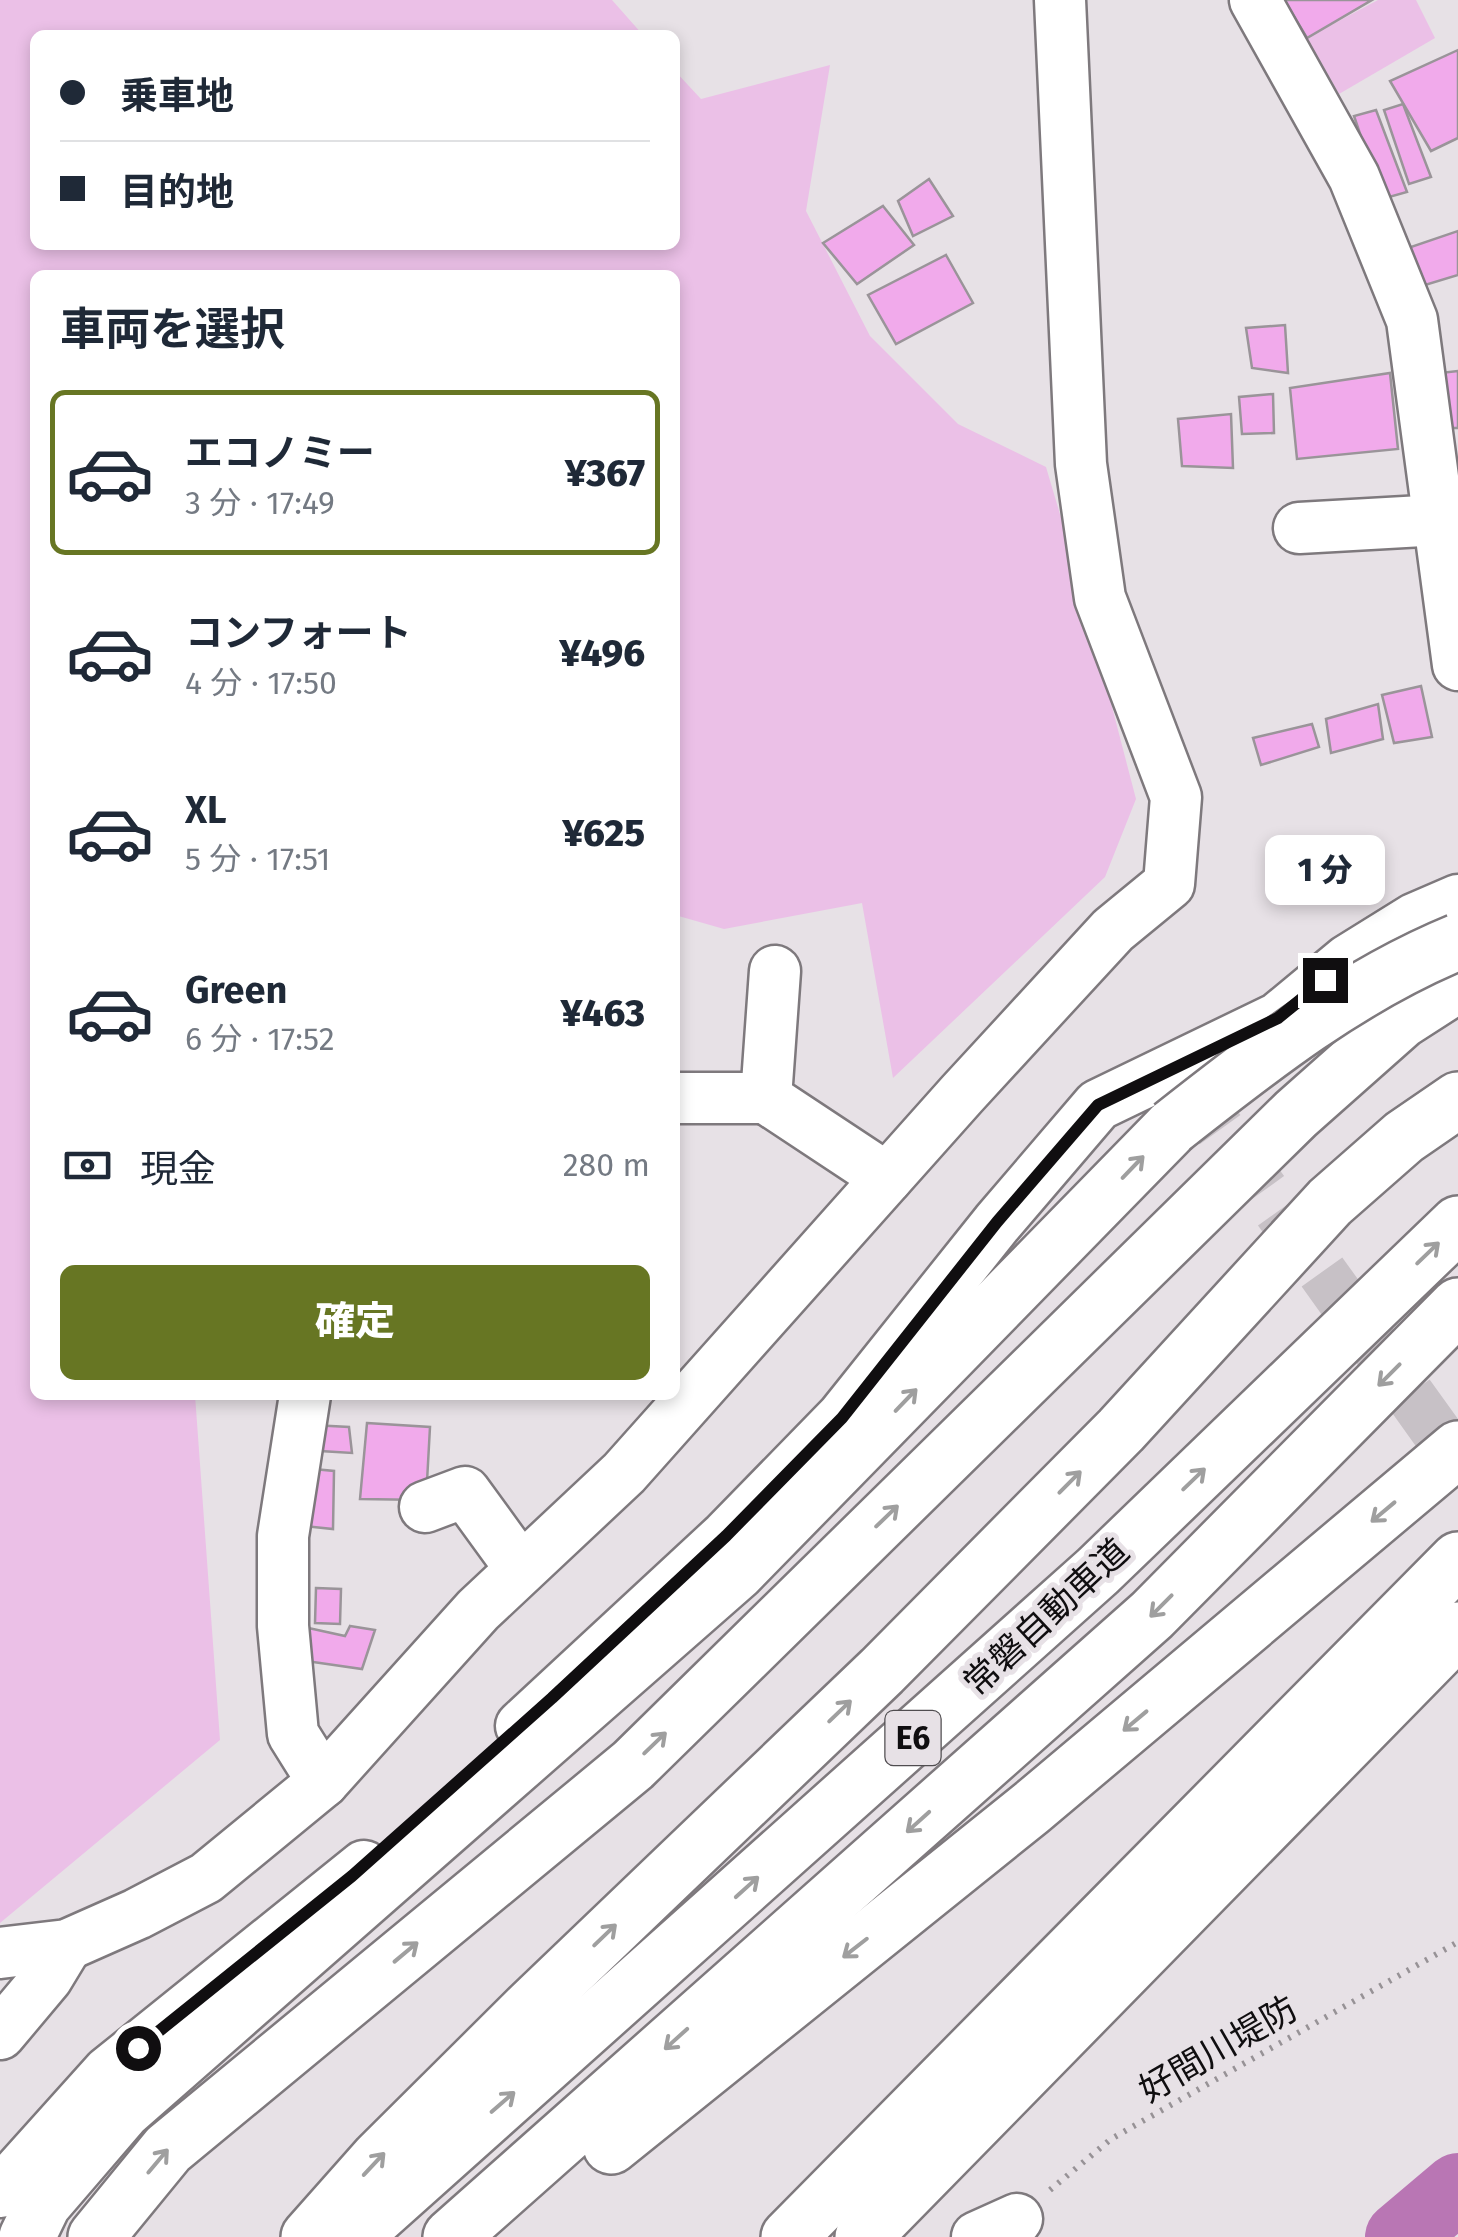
<!DOCTYPE html>
<html lang="ja">
<head>
<meta charset="utf-8">
<style>
  body { margin:0; font-family:"Fira Sans","Noto Sans JP",sans-serif; background:#f6f6f7; color:#1f2937; height:100vh; display:flex; flex-direction:column; font-size:38px; white-space:nowrap }
  * { box-sizing:border-box; margin:0 }
  p { font-size:32px; color:#747a83 }
  .icon { flex:none; width:55px; height:55px; fill:none; stroke:currentColor; stroke-width:2; stroke-linecap:round; stroke-linejoin:round }
  .map { position:relative; flex:1; overflow:hidden }
  .details { position:absolute; left:30px; top:270px; width:650px; height:1130px; display:flex; flex-direction:column; background:#fff; border-radius:15px; box-shadow:0 5px 15px #0003 }
  .details>* { flex:none }
  .top-card { position:absolute; left:30px; top:30px; width:650px; height:220px; border-radius:15px; box-shadow:0 5px 15px #0003; display:grid; align-content:center; height:220px; padding:0 30px; background:#fff }
  .end { position:absolute; width:45px; height:45px; margin:-22px; border:12px solid #100e10; background:#fff; box-shadow:0 0 0 5px #fff }
  .from { border-radius:50% }
  .bubble { position:absolute; height:70px; border-radius:15px; background:#fff; box-shadow:0 5px 15px #0003; font-size:32px; font-weight:800; line-height:70px; text-align:center }
  .top-card b { display:flex; align-items:center; gap:35px; height:95px; font-size:38px }
  .top-card b+b { border-top:2px solid #e0e1e3 }
  .top-card i { width:25px; height:25px; background:#1f2937 }
  ul { padding:0; list-style:none }
  li { display:flex; align-items:center; gap:30px; height:165px; margin:0 20px 15px; padding:0 10px; border:5px solid transparent; border-radius:15px }
  li div { flex:1 }
  li b { display:block; font-size:38px }
  li em { font-style:normal; font-weight:800 }
  li.on { border-color:#677623 }
  li>.icon { width:90px; height:90px; stroke-width:1.5 }
  h2 { padding:0 30px; font-size:45px; line-height:120px }
  .pay { display:flex; align-items:center; gap:25px; height:110px; padding:0 30px; font-size:38px }
  .pay p { margin-inline-start:auto }
  .cta { display:flex; gap:20px; margin-top:auto; padding:20px 30px }
  .cta a { flex:1; height:115px; border-radius:15px; background:#677623; color:#fff; font-size:40px; font-weight:800; line-height:115px; text-align:center }
  .map>svg:first-child { display:block }
  .green { fill:#ebc0e7 }
  .lines { fill:none; stroke-linecap:round; stroke-linejoin:round }
  .river { stroke:#b976b4; stroke-width:70 }
  .building { fill:#f1aaeb; stroke:#9a9499; stroke-width:2.5 }
  .minor-tunnel { stroke:#c7c1c6; stroke-width:50; stroke-dasharray:50 25; stroke-linecap:butt }
  .minor-casing { stroke:#7e797d; stroke-width:55 }
  .highway-casing { stroke:#7e797d; stroke-width:60 }
  .path { stroke:#979296; stroke-width:6; stroke-dasharray:2.5 8; stroke-linecap:butt }
  .minor { stroke:#fff; stroke-width:50 }
  .highway { stroke:#fff; stroke-width:55 }
  .highway-bridge-casing { stroke:#7e797d; stroke-width:60; stroke-linecap:butt }
  .highway-bridge { stroke:#fff; stroke-width:55 }
  .oneway { stroke:#9f9f9f }
  .route { stroke:#100e10; stroke-width:12 }
  .labels { text-anchor:middle; stroke-width:10; stroke-linejoin:round; paint-order:stroke }
  .shield { fill:#e7e1e6; stroke:#504d50; stroke-width:2.5 }
  .shield-label { font-size:32px; font-weight:bold; fill:#100e10 }
  .street-label { font-size:35px; fill:#100e10; stroke:#e7e1e6 }
</style>
</head>
<body>
<div class="map">
<svg width="1458" height="2237" viewBox="0 0 1458 2237">
  <rect width="100%" height="100%" fill="#e7e1e6"/>
  <g class="green">
    <path d="M 0,0 L 612,0 L 643,35 L 35,35 L 35,245 L 675,245 L 675,71 L 701,99 L 830,65 L 806,211 L 870,336 L 958,424 L 1046,467 L 1075,565 L 1136,799 L 1105,877 L 893,1078 L 862,903 L 724,929 L 675,915 L 675,275 L 35,275 L 35,1395 L 195,1395 L 220,1740 L 0,1923 Z"/>
    <path d="M 1378,0 L 1416,0 L 1435,38 L 1339,94 L 1307,38 Z"/>
  </g>
  <g class="lines">
    <path class="river" d="M 1400,2237 L 1458,2188"/>
  </g>
  <g class="building">
    <path d="M 1284,0 L 1372,0 L 1307,38 Z"/>
    <path d="M 1458,50 L 1458,138 L 1431,151 L 1390,81 Z"/>
    <path d="M 1403,104 L 1431,177 L 1409,184 L 1384,110 Z"/>
    <path d="M 1376,110 L 1407,192 L 1382,199 L 1354,116 Z"/>
    <path d="M 929,179 L 953,216 L 913,236 L 898,201 Z"/>
    <path d="M 883,206 L 914,245 L 857,284 L 823,243 Z"/>
    <path d="M 1458,231 L 1458,275 L 1412,289 L 1402,250 Z"/>
    <path d="M 946,255 L 973,303 L 896,344 L 868,295 Z"/>
    <path d="M 1285,325 L 1288,373 L 1252,368 L 1246,328 Z"/>
    <path d="M 1458,371 L 1458,428 L 1441,428 L 1440,373 Z"/>
    <path d="M 1390,373 L 1398,449 L 1297,459 L 1290,388 Z"/>
    <path d="M 1273,394 L 1274,433 L 1242,434 L 1239,397 Z"/>
    <path d="M 1231,414 L 1233,468 L 1182,466 L 1178,419 Z"/>
    <path d="M 1421,686 L 1432,737 L 1394,743 L 1382,695 Z"/>
    <path d="M 1378,704 L 1383,739 L 1331,753 L 1326,719 Z"/>
    <path d="M 1312,724 L 1319,747 L 1261,765 L 1253,738 Z"/>
    <path d="M 367,1423 L 430,1427 L 426,1500 L 360,1499 Z"/>
    <path d="M 312,1425 L 349,1427 L 352,1453 L 304,1450 Z"/>
    <path d="M 303,1468 L 334,1471 L 333,1529 L 294,1525 Z"/>
    <path d="M 316,1588 L 341,1589 L 340,1624 L 315,1623 Z"/>
    <path d="M 350,1626 L 375,1630 L 362,1669 L 299,1660 L 304,1627 L 345,1636 Z"/>
  </g>
  <g class="lines">
    <path class="minor-tunnel" d="M 1191,1089 L 1458,1462"/>
    <defs>
      <g id="minor">
        <path d="M 1255,0 L 1354,177 L 1412,320 L 1458,665"/>
        <path d="M 1299,528 L 1440,520"/>
        <path d="M 775,971 L 766,1098 L 887,1178"/>
        <path d="M 675,1098 L 766,1098"/>
        <path d="M 305,1395 L 283,1536 L 283,1626 L 293,1734 L 323,1782"/>
        <path d="M 425,1507 L 465,1492 L 521,1569"/>
        <path d="M 521,1726 L 726,1536 L 842,1417 L 997,1223 L 1098,1105 L 1278,1018 L 1348,960 L 1414,919 L 1458,900"/>
        <path d="M 0,1953 L 67,1945 L 137,1914 L 206,1878 L 323,1782 L 478,1610 L 624,1473 L 962,1094 L 1113,930 L 1169,884 L 1176,797 L 1100,598 L 1081,464 L 1060,0"/>
        <path d="M 0,2034 L 47,1978 L 67,1945"/>
        <path d="M 0,2192 L 108,2072 L 364,1866"/>
        <path d="M 977,2237 L 1017,2219"/>
      </g>
      <g id="highway">
        <path d="M 611,2146 L 1030,1809 L 1458,1449"/>
        <path d="M 27,2237 L 43,2204 L 123,2111 L 737,1572 L 1172,1127"/>
        <path d="M 96,2237 L 168,2149 L 633,1765 L 1296,1114 L 1402,1020 L 1458,984"/>
        <path d="M 309,2237 L 379,2158 L 532,2006 L 882,1671 L 1121,1430 L 1330,1202 L 1404,1137 L 1458,1100"/>
        <path d="M 353,2237 L 1098,1571 L 1458,1224"/>
        <path d="M 451,2237 L 1152,1615 L 1458,1306"/>
        <path d="M 789,2237 L 1458,1560"/>
        <path d="M 863,2237 L 1458,1630"/>
      </g>
    </defs>
    <use href="#minor" class="minor-casing"/>
    <use href="#highway" class="highway-casing"/>
    <path class="path" d="M 1050,2190 L 1111,2139 L 1458,1942"/>
    <use href="#minor" class="minor"/>
    <use href="#highway" class="highway"/>
    <defs>
      <path id="highway-bridge" d="M 1172,1127 C 1262,1056 1351,986 1458,942"/>
    </defs>
    <use href="#highway-bridge" class="highway-bridge-casing"/>
    <use href="#highway-bridge" class="highway-bridge"/>
  </g>
  <defs><path id="oneway-shaft" d="M-6 0H5M1.5-3L5.5 0L1.5 3" fill="none" stroke-width="1.6" stroke-linecap="round" stroke-linejoin="round" transform="scale(2.5)"/></defs>
  <g class="oneway">
    <use href="#oneway-shaft" transform="translate(1133 1167) rotate(-46)"/>
    <use href="#oneway-shaft" transform="translate(1428 1253) rotate(-44)"/>
    <use href="#oneway-shaft" transform="translate(1389 1375) rotate(135)"/>
    <use href="#oneway-shaft" transform="translate(906 1400) rotate(-46)"/>
    <use href="#oneway-shaft" transform="translate(1194 1479) rotate(-44)"/>
    <use href="#oneway-shaft" transform="translate(1070 1482) rotate(-45)"/>
    <use href="#oneway-shaft" transform="translate(1383 1512) rotate(140)"/>
    <use href="#oneway-shaft" transform="translate(887 1516) rotate(-44)"/>
    <use href="#oneway-shaft" transform="translate(1161 1606) rotate(135)"/>
    <use href="#oneway-shaft" transform="translate(840 1711) rotate(-44)"/>
    <use href="#oneway-shaft" transform="translate(1135 1721) rotate(140)"/>
    <use href="#oneway-shaft" transform="translate(655 1743) rotate(-44)"/>
    <use href="#oneway-shaft" transform="translate(918 1822) rotate(138)"/>
    <use href="#oneway-shaft" transform="translate(747 1887) rotate(-42)"/>
    <use href="#oneway-shaft" transform="translate(605 1935) rotate(-44)"/>
    <use href="#oneway-shaft" transform="translate(855 1948) rotate(142)"/>
    <use href="#oneway-shaft" transform="translate(406 1952) rotate(-40)"/>
    <use href="#oneway-shaft" transform="translate(676 2039) rotate(138)"/>
    <use href="#oneway-shaft" transform="translate(503 2102) rotate(-41)"/>
    <use href="#oneway-shaft" transform="translate(158 2161) rotate(-50)"/>
    <use href="#oneway-shaft" transform="translate(374 2164) rotate(-47)"/>
  </g>
  <g class="lines">
    <path class="route" d="M 138,2048 L 352,1876 L 552,1698 L 726,1536 L 842,1418 L 997,1222 L 1098,1105 L 1278,1018 L 1325,980"/>
  </g>
  <g class="labels">
    <rect class="shield" x="885.5" y="1711" width="55" height="54" rx="8"/>
    <g class="shield-label">
      <text x="913" y="1749">E6</text>
    </g>
    <g class="street-label">
      <text transform="translate(1046 1617) rotate(-43)" y="12">常磐自動車道</text>
      <text transform="translate(1218 2049) rotate(-30)" y="12">好間川堤防</text>
    </g>
  </g>
</svg>
<i class="end from" style="left:138px;top:2048px"></i>
<i class="end" style="left:1325px;top:980px"></i>
<div class="bubble" style="left:1265px;top:835px;width:120px">1 分</div>
<div class="top-card">
<b><i class="from"></i>乗車地</b>
<b><i></i>目的地</b>
</div>
<section class="details">
<h2>車両を選択</h2>
<ul>
<li class="on"><svg class="icon" aria-label="car" viewBox="0 0 24 24"><path d="M5 17H2v-5l4-1 3-4h7l3 4 3 1v5h-3M9 17h6M6 11h13"/><circle cx="7" cy="17" r="2"/><circle cx="17" cy="17" r="2"/></svg><div><b>エコノミー</b><p>3 分 · 17:49</p></div><em>¥367</em></li>
<li><svg class="icon" aria-label="car" viewBox="0 0 24 24"><path d="M5 17H2v-5l4-1 3-4h7l3 4 3 1v5h-3M9 17h6M6 11h13"/><circle cx="7" cy="17" r="2"/><circle cx="17" cy="17" r="2"/></svg><div><b>コンフォート</b><p>4 分 · 17:50</p></div><em>¥496</em></li>
<li><svg class="icon" aria-label="car" viewBox="0 0 24 24"><path d="M5 17H2v-5l4-1 3-4h7l3 4 3 1v5h-3M9 17h6M6 11h13"/><circle cx="7" cy="17" r="2"/><circle cx="17" cy="17" r="2"/></svg><div><b>XL</b><p>5 分 · 17:51</p></div><em>¥625</em></li>
<li><svg class="icon" aria-label="car" viewBox="0 0 24 24"><path d="M5 17H2v-5l4-1 3-4h7l3 4 3 1v5h-3M9 17h6M6 11h13"/><circle cx="7" cy="17" r="2"/><circle cx="17" cy="17" r="2"/></svg><div><b>Green</b><p>6 分 · 17:52</p></div><em>¥463</em></li>
</ul>
<div class="pay"><svg class="icon" aria-label="cash" viewBox="0 0 24 24"><path d="M3 7h18v10H3z"/><circle cx="12" cy="12" r="2"/></svg>現金<p>280 m</p></div>
<div class="cta"><a>確定</a></div>
</section>
</div>
</body>
</html>
